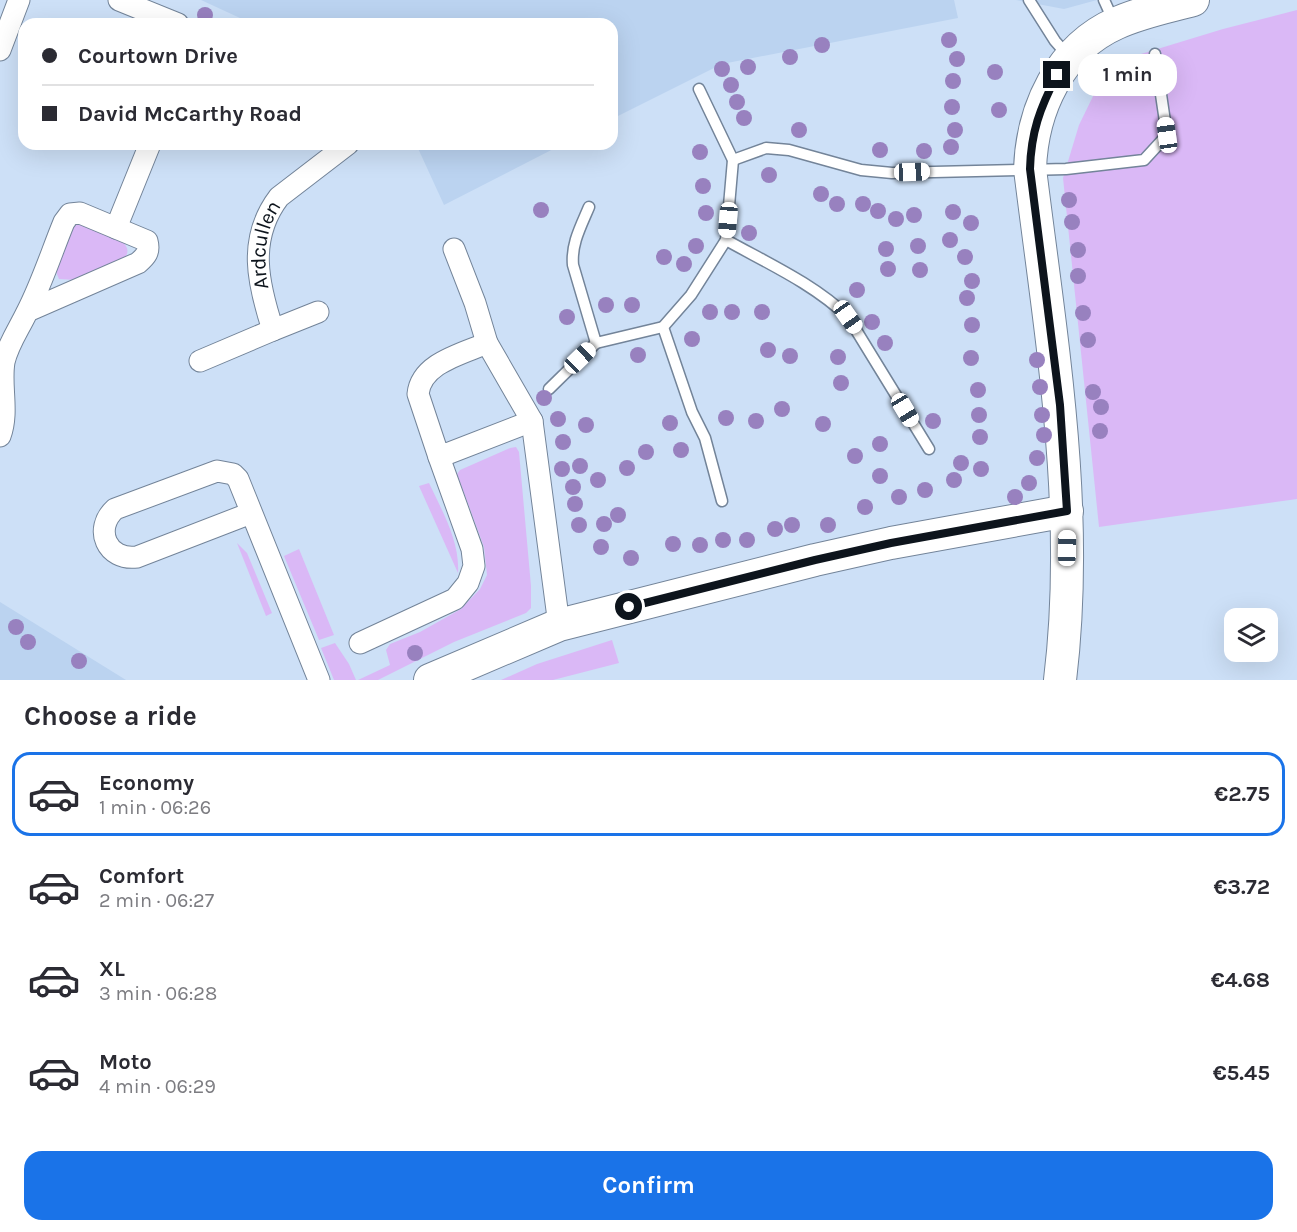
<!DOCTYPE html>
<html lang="en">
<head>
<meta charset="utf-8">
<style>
  body { margin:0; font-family:Karla,sans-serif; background:#f2f2f3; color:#2b2b33; height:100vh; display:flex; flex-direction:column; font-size:22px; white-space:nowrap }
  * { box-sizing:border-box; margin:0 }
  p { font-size:20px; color:#7c7c81 }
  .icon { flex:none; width:33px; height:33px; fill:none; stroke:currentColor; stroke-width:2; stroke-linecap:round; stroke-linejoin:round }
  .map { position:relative; height:680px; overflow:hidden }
  .drawer { display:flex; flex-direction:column; background:#fff; flex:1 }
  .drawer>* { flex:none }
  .guide { position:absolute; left:18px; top:18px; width:600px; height:132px; border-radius:18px; box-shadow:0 6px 24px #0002; display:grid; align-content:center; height:132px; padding:0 24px; background:#fff }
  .fabs { position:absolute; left:1224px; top:608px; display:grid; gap:12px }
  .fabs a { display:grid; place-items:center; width:54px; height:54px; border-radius:12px; background:#fff; box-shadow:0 6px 24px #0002; font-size:30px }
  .end { position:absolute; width:27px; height:27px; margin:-14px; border:8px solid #0d141c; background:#fff; box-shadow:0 0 0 3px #fff }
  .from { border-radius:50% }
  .bubble { position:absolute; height:42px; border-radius:18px; background:#fff; box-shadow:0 6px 24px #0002; font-size:20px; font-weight:700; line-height:42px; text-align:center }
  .car { position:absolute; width:18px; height:36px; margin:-18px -9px; border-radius:8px; box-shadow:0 0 4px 2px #0007; background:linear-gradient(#fff 24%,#345 0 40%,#fff 0 76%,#345 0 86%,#fff 0) }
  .guide b { display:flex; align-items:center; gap:21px; height:57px; font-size:22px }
  .guide b+b { border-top:2px solid #e1e1e2 }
  .guide i { width:15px; height:15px; background:#2b2b33 }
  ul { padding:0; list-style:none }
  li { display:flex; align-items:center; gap:18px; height:84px; margin:0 12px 9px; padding:0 12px; border:3px solid transparent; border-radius:18px }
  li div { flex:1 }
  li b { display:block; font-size:22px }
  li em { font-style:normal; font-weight:700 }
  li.active { border-color:#1a73e8 }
  li>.icon { width:54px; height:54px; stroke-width:1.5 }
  h2 { padding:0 24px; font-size:27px; line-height:72px }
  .action { display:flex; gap:12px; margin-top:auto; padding:12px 24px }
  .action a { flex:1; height:69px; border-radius:18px; background:#1a73e8; color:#fff; font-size:24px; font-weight:700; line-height:69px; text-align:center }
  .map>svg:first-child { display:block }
  .built { fill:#bbd3f0 }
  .green { fill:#dab8f6 }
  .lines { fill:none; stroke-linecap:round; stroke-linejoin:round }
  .lane-casing { stroke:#738499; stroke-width:13 }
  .street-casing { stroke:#738499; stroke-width:23 }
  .secondary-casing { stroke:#738499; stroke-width:34 }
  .lane { stroke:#fff; stroke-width:10 }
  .street { stroke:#fff; stroke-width:21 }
  .secondary { stroke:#fff; stroke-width:32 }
  .tree { fill:#9881bf }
  .route { stroke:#0d141c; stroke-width:8 }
  .labels { text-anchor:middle; stroke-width:6; stroke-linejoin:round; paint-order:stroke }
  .street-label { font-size:21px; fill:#0d141c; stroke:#e1edfb }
</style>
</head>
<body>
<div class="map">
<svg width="1297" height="680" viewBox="0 0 1297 680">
  <rect width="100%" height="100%" fill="#cde0f7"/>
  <g class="built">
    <path d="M 201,0 L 954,0 L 958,18 L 722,64 L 612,119 L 612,24 L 253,24 Z"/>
    <path d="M 1016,0 L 1097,0 L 1064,9 Z"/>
    <path d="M 416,144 L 563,144 L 444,205 Z"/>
    <path d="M 0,602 L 126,680 L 0,680 Z"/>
  </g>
  <g class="green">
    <path d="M 1297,10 L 1297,499 L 1099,527 L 1063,178 L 1079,125 L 1098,86 L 1118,61 L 1223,29 Z"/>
    <path d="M 74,222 L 81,223 L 123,242 C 128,248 129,251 125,258 L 76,280 L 59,279 L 54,267 Z"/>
    <path d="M 516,447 L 519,452 L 531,586 L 531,608 L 526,613 L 454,642 L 378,680 L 358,680 L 390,665 L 386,650 L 390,644 L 420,632 L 461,609 L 480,589 L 487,575 L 484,547 L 457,474 L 460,470 L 510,448 Z"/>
    <path d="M 429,483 C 442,511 460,541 458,573 L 419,486 Z"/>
    <path d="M 237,543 L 247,553 L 272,613 L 266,616 Z"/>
    <path d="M 299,549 L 334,635 L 319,640 L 284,556 Z"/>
    <path d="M 612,640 L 619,663 L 553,680 L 501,680 L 537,664 Z"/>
    <path d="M 335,643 L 349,664 L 356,680 L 334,680 L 321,648 Z"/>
  </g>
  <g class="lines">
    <defs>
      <g id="lane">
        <path d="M 1029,0 L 1055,41 L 1069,57"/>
        <path d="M 1104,0 L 1114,22"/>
        <path d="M 733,160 L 766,148 L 789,150 L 861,170 L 892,173 L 1066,169 L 1144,160 L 1167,135 L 1155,54"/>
        <path d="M 589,207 C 581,226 571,244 573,265 L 596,343 L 663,327 L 691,295 L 726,240 L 733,160 L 699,89"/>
        <path d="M 726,240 C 767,263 814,284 848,317 L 929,449"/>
        <path d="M 663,327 L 692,412 L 705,438 L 722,501"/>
        <path d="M 549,389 L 596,343"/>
      </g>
      <g id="street">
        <path d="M 119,0 L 178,24"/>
        <path d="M 0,50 L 19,0"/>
        <path d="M 116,228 L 150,144"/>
        <path d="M 454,249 L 475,303 L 487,343 L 532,421 L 559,625"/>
        <path id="s1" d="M 318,312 L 273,330 C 258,284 247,239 279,197 L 348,144"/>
        <path d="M 487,343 C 462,354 421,363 418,394 L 439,457 L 532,421"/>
        <path d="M 200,361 L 273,330"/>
        <path d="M 0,436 C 9,412 0,386 4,362 C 8,344 19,329 27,312 C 42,283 52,251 64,222 L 70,214 L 80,213 L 147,241 C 150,252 146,256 138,263 L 28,311"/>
        <path d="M 251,513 L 137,557 C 107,561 93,529 115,509 L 217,471 L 233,474 L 238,479 L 319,680"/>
        <path d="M 360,643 L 455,599 L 468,583 L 474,566 L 472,549 L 439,457"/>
      </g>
      <g id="secondary">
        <path d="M 430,680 L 559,625 L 815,560 L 891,543 L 1067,511"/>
        <path d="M 1060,680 C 1081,509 1051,339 1030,169 C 1032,109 1060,48 1117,23 C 1141,12 1167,7 1193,0"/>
      </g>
    </defs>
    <use href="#lane" class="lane-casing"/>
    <use href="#street" class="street-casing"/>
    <use href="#secondary" class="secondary-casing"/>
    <use href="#lane" class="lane"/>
    <use href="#street" class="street"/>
    <use href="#secondary" class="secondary"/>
  </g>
  <g class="tree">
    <circle cx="205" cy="15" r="8"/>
    <circle cx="949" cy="40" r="8"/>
    <circle cx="822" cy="45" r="8"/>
    <circle cx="790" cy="57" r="8"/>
    <circle cx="957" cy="59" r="8"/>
    <circle cx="748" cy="67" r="8"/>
    <circle cx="722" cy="69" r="8"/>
    <circle cx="995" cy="72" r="8"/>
    <circle cx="953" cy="81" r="8"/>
    <circle cx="731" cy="85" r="8"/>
    <circle cx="737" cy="102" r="8"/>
    <circle cx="952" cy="107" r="8"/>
    <circle cx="999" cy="110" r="8"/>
    <circle cx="744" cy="118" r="8"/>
    <circle cx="799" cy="130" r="8"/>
    <circle cx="955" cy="130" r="8"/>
    <circle cx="951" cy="147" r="8"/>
    <circle cx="880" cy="150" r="8"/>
    <circle cx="924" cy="151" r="8"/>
    <circle cx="700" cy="152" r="8"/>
    <circle cx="769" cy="175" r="8"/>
    <circle cx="703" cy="186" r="8"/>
    <circle cx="821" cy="194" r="8"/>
    <circle cx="1069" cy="200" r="8"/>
    <circle cx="837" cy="204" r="8"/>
    <circle cx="863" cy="204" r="8"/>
    <circle cx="541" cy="210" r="8"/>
    <circle cx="878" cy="211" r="8"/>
    <circle cx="953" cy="212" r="8"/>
    <circle cx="706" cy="213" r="8"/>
    <circle cx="914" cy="215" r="8"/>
    <circle cx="896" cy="219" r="8"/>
    <circle cx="1072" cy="222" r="8"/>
    <circle cx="971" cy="223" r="8"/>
    <circle cx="749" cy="233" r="8"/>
    <circle cx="950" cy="240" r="8"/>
    <circle cx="696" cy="246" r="8"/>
    <circle cx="918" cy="246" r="8"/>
    <circle cx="886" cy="249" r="8"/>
    <circle cx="1078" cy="250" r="8"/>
    <circle cx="664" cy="257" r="8"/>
    <circle cx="965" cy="257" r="8"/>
    <circle cx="684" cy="264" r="8"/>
    <circle cx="888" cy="269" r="8"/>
    <circle cx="920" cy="270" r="8"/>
    <circle cx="1078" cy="276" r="8"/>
    <circle cx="972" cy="281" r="8"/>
    <circle cx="857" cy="290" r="8"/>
    <circle cx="967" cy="298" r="8"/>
    <circle cx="606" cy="305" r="8"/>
    <circle cx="632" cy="305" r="8"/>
    <circle cx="710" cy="312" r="8"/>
    <circle cx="732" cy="312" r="8"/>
    <circle cx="762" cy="312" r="8"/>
    <circle cx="1083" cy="313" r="8"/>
    <circle cx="567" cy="317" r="8"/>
    <circle cx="872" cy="322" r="8"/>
    <circle cx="972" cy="325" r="8"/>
    <circle cx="692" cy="339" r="8"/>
    <circle cx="1088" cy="340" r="8"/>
    <circle cx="885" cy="343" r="8"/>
    <circle cx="768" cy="350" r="8"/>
    <circle cx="638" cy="355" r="8"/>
    <circle cx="790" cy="356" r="8"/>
    <circle cx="838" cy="357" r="8"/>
    <circle cx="971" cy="358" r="8"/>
    <circle cx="1037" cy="360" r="8"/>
    <circle cx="841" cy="383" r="8"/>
    <circle cx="1040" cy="387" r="8"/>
    <circle cx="978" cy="390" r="8"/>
    <circle cx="1093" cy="392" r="8"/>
    <circle cx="544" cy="398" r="8"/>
    <circle cx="1101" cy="407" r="8"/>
    <circle cx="782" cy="409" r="8"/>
    <circle cx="979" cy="415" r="8"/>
    <circle cx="1042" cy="415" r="8"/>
    <circle cx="726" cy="418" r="8"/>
    <circle cx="558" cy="419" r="8"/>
    <circle cx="756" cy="421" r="8"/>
    <circle cx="933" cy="421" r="8"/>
    <circle cx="670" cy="423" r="8"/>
    <circle cx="823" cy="424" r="8"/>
    <circle cx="586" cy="425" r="8"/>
    <circle cx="1100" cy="431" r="8"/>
    <circle cx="1044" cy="435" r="8"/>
    <circle cx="980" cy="437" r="8"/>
    <circle cx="563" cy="442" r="8"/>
    <circle cx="880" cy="444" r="8"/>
    <circle cx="681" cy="450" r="8"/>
    <circle cx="646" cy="452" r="8"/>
    <circle cx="855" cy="456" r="8"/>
    <circle cx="1037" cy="458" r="8"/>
    <circle cx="961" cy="463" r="8"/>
    <circle cx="580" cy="466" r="8"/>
    <circle cx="627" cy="468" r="8"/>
    <circle cx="562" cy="469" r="8"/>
    <circle cx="981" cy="469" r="8"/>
    <circle cx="880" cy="476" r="8"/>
    <circle cx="598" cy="480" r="8"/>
    <circle cx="954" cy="480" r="8"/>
    <circle cx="1029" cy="483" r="8"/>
    <circle cx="573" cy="487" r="8"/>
    <circle cx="925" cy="490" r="8"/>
    <circle cx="899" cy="497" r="8"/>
    <circle cx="1015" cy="497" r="8"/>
    <circle cx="575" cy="504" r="8"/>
    <circle cx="865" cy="507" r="8"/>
    <circle cx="618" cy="515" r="8"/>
    <circle cx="604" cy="524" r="8"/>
    <circle cx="579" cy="525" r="8"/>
    <circle cx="792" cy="525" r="8"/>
    <circle cx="828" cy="525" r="8"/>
    <circle cx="775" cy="529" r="8"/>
    <circle cx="723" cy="540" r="8"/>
    <circle cx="747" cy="540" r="8"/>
    <circle cx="673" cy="544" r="8"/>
    <circle cx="700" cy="545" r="8"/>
    <circle cx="601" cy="547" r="8"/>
    <circle cx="631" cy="558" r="8"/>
    <circle cx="16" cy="627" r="8"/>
    <circle cx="28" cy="642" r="8"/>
    <circle cx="415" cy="653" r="8"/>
    <circle cx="79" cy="661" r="8"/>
  </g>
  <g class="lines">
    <path class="route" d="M 629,607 L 815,560 L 891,543 L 1067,511 L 1060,405 L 1030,169 C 1031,132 1040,108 1057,75"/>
  </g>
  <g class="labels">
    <g class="street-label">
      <text dy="7" stroke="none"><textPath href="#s1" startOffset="136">Ardcullen</textPath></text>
    </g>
  </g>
</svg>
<div class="fabs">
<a><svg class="icon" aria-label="layers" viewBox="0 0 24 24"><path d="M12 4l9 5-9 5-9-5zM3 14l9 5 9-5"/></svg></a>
</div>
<i class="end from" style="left:629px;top:607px"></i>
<i class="end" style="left:1057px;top:75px"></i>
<div class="bubble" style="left:1078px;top:54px;width:99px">1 min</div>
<i class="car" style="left:1167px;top:135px;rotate:352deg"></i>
<i class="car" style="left:912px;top:172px;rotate:88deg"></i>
<i class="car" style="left:728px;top:220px;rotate:185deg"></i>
<i class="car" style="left:848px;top:317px;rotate:145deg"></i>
<i class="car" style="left:580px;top:358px;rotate:46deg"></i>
<i class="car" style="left:905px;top:410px;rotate:149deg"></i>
<i class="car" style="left:1067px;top:548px;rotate:1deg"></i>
<div class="guide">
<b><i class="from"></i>Courtown Drive</b>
<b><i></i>David McCarthy Road</b>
</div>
</div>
<section class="drawer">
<h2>Choose a ride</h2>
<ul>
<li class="active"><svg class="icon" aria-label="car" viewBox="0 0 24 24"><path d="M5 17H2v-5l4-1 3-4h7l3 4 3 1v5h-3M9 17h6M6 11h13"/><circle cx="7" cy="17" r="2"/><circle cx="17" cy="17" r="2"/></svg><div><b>Economy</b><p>1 min · 06:26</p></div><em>€2.75</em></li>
<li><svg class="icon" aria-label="car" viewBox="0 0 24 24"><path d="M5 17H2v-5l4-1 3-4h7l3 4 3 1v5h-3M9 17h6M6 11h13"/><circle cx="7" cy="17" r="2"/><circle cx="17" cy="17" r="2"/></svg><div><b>Comfort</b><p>2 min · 06:27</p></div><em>€3.72</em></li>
<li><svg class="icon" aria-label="car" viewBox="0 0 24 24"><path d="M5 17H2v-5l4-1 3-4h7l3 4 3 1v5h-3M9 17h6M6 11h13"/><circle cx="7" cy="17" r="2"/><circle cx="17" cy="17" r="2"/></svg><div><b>XL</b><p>3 min · 06:28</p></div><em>€4.68</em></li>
<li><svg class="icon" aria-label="car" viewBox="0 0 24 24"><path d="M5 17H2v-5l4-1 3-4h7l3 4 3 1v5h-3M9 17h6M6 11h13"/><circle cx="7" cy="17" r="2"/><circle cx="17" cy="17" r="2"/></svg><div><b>Moto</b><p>4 min · 06:29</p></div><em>€5.45</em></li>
</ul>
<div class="action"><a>Confirm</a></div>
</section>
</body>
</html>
